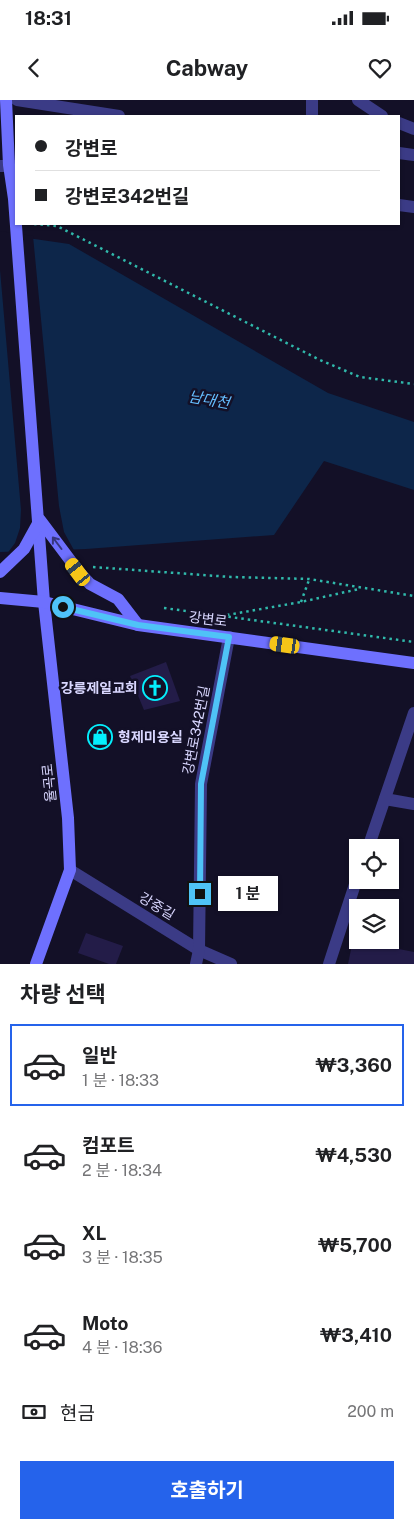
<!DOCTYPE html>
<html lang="ko">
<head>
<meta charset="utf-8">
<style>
  body { margin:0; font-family:"Public Sans","Noto Sans KR",sans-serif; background:#f6f6f6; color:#202124; height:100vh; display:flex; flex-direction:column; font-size:19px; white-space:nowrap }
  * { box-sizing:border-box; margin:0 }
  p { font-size:16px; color:#757577 }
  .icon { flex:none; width:28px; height:28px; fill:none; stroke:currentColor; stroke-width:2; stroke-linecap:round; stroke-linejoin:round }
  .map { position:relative; height:864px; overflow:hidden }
  .panel { display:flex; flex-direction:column; background:#fff; flex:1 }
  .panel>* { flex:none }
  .guide { position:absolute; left:15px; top:15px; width:385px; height:110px; border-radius:0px; box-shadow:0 1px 4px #0004; display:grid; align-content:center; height:110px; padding:0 20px; background:#fff }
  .buttons { position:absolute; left:349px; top:739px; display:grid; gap:10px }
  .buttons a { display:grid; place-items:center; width:50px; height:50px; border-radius:0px; background:#fff; box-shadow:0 1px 4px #0004; font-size:25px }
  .end { position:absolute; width:22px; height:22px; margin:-11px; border:6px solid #4fc3f7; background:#111; box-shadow:0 0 0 2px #111 }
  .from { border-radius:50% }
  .bubble { position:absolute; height:35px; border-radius:0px; background:#fff; box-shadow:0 1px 4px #0004; font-size:16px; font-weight:700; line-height:35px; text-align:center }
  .car { position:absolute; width:15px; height:30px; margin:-15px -8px; border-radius:6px; box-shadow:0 0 4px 1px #0007; background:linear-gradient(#f5c518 24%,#345 0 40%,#f5c518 0 76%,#345 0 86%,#f5c518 0) }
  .guide b { display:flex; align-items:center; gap:18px; height:48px; font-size:19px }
  .guide b+b { border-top:1px solid #e0e0e0 }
  .guide i { width:12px; height:12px; background:#202124 }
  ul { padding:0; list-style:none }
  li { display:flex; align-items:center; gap:15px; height:82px; margin:0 10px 8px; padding:0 10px; border:2px solid transparent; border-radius:0px }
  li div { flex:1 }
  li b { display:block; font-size:19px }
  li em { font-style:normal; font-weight:700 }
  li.selected { border-color:#2563eb }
  li>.icon { width:45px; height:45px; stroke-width:1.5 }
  h2 { padding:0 20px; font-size:22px; line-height:60px }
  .pay { display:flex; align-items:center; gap:12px; height:55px; padding:0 20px; font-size:19px }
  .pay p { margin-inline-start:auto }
  .cta { display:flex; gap:10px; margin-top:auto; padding:10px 20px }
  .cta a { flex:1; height:58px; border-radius:0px; background:#2563eb; color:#fff; font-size:20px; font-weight:700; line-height:58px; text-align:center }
  .status { display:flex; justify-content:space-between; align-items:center; height:35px; padding:0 25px; background:#fff; direction:ltr }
  .status svg { height:14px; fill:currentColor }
  header { display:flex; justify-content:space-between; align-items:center; height:65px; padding:0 20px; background:#fff; font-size:22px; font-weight:700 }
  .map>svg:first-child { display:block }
  .water { fill:#0d264a }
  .pier { fill:#131027 }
  .building { fill:#231c48 }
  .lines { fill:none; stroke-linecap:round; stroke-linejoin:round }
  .path { stroke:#30b9ab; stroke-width:2.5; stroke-dasharray:2.5 4; stroke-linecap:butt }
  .street { stroke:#3b3b86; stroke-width:12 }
  .secondary { stroke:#6e70fe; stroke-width:12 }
  .oneway { stroke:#37367d }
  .route { stroke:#4fc3f7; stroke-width:6 }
  .labels { text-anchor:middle; stroke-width:5; stroke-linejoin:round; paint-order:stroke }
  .street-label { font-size:14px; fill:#d9d7ff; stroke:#131027 }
  .poi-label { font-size:14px; font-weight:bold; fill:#d9d7ff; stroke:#131027; text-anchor:end }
  .water-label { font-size:15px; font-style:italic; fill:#65bdfe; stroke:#131027 }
</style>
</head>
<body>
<div class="status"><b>18:31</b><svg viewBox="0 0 49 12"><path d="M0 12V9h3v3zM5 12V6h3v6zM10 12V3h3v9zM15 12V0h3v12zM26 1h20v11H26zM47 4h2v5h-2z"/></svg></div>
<header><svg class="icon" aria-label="back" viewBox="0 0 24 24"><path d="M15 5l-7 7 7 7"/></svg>Cabway<svg class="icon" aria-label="heart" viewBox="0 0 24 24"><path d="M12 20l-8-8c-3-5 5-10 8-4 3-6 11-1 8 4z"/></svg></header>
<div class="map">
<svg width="414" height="864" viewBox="0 0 414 864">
  <rect width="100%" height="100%" fill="#131027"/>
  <path class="water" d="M 0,134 L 69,144 L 328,293 L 414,322 L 414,390 L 324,361 L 274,435 L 86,449 L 0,452 Z"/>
  <path class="pier" d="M 0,131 L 33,136 L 59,406 L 64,432 L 75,452 L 6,455 L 15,443 L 20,428 L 21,410 L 0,170 Z"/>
  <g class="building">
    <path d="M 166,562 L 180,601 L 144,610 L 130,576 Z"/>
    <path d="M 86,833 L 123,846 L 116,864 L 109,864 L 78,853 Z"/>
    <path d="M 353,840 L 414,852 L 414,864 L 348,864 Z"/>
  </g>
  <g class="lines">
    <g class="path">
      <path d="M 34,124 L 57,126 L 320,260 L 360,277 L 414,284"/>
      <path d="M 93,467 L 231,477 L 309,479 L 414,496"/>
      <path d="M 301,502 L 309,480"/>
      <path d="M 164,508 L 414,542"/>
      <path d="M 227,515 L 301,502 L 359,489"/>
    </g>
    <g class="street">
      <path d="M 17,0 L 119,16"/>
      <path d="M 312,0 L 312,16"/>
      <path d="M 358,0 L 382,16"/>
      <path d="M 399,23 L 414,29"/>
      <path d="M 399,53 L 414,55"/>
      <path d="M 0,66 L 16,66"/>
      <path d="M 399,105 L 414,107"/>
      <path d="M 385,699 L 414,704"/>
      <path d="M 368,748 L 414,613"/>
      <path d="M 70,770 L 199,850 L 231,864"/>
      <path d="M 196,864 L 199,850 L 201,684 L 229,537"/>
      <path d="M 329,864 L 358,775"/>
    </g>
    <g class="secondary">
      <path d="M 6,0 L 9,65 L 14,99 L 44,502 L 68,718 L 70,770 L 36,864"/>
      <path d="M 0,472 L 24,449 L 40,420 L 79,472 L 90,484 L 118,499 L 138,525"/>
      <path d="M 0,498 L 44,502 L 138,525 L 414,563"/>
    </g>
  </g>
  <defs><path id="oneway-shaft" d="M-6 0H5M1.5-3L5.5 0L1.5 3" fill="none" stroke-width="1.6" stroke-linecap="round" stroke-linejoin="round" transform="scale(1.25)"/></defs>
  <use class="oneway" href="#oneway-shaft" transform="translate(57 443) rotate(-127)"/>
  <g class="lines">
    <path class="route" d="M 63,507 L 138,525 L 229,537 L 201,684 L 200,794"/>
  </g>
  <defs>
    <symbol id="church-ring" viewBox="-11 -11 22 22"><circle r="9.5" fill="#131027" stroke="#04effd" stroke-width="1.5"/><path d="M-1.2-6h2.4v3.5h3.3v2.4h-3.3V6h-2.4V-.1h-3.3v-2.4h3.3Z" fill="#04effd"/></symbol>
    <symbol id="shop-ring" viewBox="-11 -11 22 22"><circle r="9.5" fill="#131027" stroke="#04effd" stroke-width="1.5"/><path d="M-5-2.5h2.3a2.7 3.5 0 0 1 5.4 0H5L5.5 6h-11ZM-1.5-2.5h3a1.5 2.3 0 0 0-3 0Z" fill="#04effd"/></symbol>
  </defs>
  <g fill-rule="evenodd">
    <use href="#church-ring" x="141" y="574" width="28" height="28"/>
    <use href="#shop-ring" x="86" y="623" width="28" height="28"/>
  </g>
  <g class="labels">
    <g class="street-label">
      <text transform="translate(208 519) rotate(7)" y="5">강변로</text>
      <text transform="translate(196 630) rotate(-79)" y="5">강변로342번길</text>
      <text transform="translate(49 683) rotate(-96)" y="5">율곡로</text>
      <text transform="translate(157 806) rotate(31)" y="5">강중길</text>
    </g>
    <g class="poi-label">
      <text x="138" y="593">강릉제일교회</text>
      <text x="118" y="642" text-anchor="start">형제미용실</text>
    </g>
    <g class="water-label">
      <text transform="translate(209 300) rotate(10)" y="5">남대천</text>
    </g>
  </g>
</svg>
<div class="buttons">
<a><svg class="icon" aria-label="locate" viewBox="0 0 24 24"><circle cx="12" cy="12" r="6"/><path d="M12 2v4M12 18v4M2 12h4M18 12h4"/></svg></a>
<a><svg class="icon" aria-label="layers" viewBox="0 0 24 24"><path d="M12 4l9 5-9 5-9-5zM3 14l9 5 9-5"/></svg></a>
</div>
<i class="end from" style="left:63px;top:507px"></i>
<i class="end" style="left:200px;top:794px"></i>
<div class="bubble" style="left:218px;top:776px;width:60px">1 분</div>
<i class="car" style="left:78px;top:472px;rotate:323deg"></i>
<i class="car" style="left:285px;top:545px;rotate:278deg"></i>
<div class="guide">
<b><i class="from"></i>강변로</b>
<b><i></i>강변로342번길</b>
</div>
</div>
<section class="panel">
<h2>차량 선택</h2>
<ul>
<li class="selected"><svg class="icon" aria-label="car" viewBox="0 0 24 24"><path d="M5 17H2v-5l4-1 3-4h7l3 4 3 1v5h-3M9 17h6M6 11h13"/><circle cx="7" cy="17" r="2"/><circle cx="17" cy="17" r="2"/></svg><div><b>일반</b><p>1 분 · 18:33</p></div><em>₩3,360</em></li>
<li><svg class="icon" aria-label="car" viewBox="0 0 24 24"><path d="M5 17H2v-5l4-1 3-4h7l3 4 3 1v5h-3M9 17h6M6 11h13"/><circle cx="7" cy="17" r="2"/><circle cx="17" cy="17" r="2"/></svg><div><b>컴포트</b><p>2 분 · 18:34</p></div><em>₩4,530</em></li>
<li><svg class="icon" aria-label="car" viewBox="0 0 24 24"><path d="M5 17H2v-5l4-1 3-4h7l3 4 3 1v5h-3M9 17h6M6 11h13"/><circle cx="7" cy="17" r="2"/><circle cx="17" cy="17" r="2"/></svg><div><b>XL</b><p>3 분 · 18:35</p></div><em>₩5,700</em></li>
<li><svg class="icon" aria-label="car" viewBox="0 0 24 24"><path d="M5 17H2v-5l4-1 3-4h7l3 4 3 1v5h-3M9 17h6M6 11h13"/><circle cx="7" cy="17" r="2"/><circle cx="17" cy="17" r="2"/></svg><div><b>Moto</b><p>4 분 · 18:36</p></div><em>₩3,410</em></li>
</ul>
<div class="pay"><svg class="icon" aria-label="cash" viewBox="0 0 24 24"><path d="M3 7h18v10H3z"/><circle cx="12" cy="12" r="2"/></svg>현금<p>200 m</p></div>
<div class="cta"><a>호출하기</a></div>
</section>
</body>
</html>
